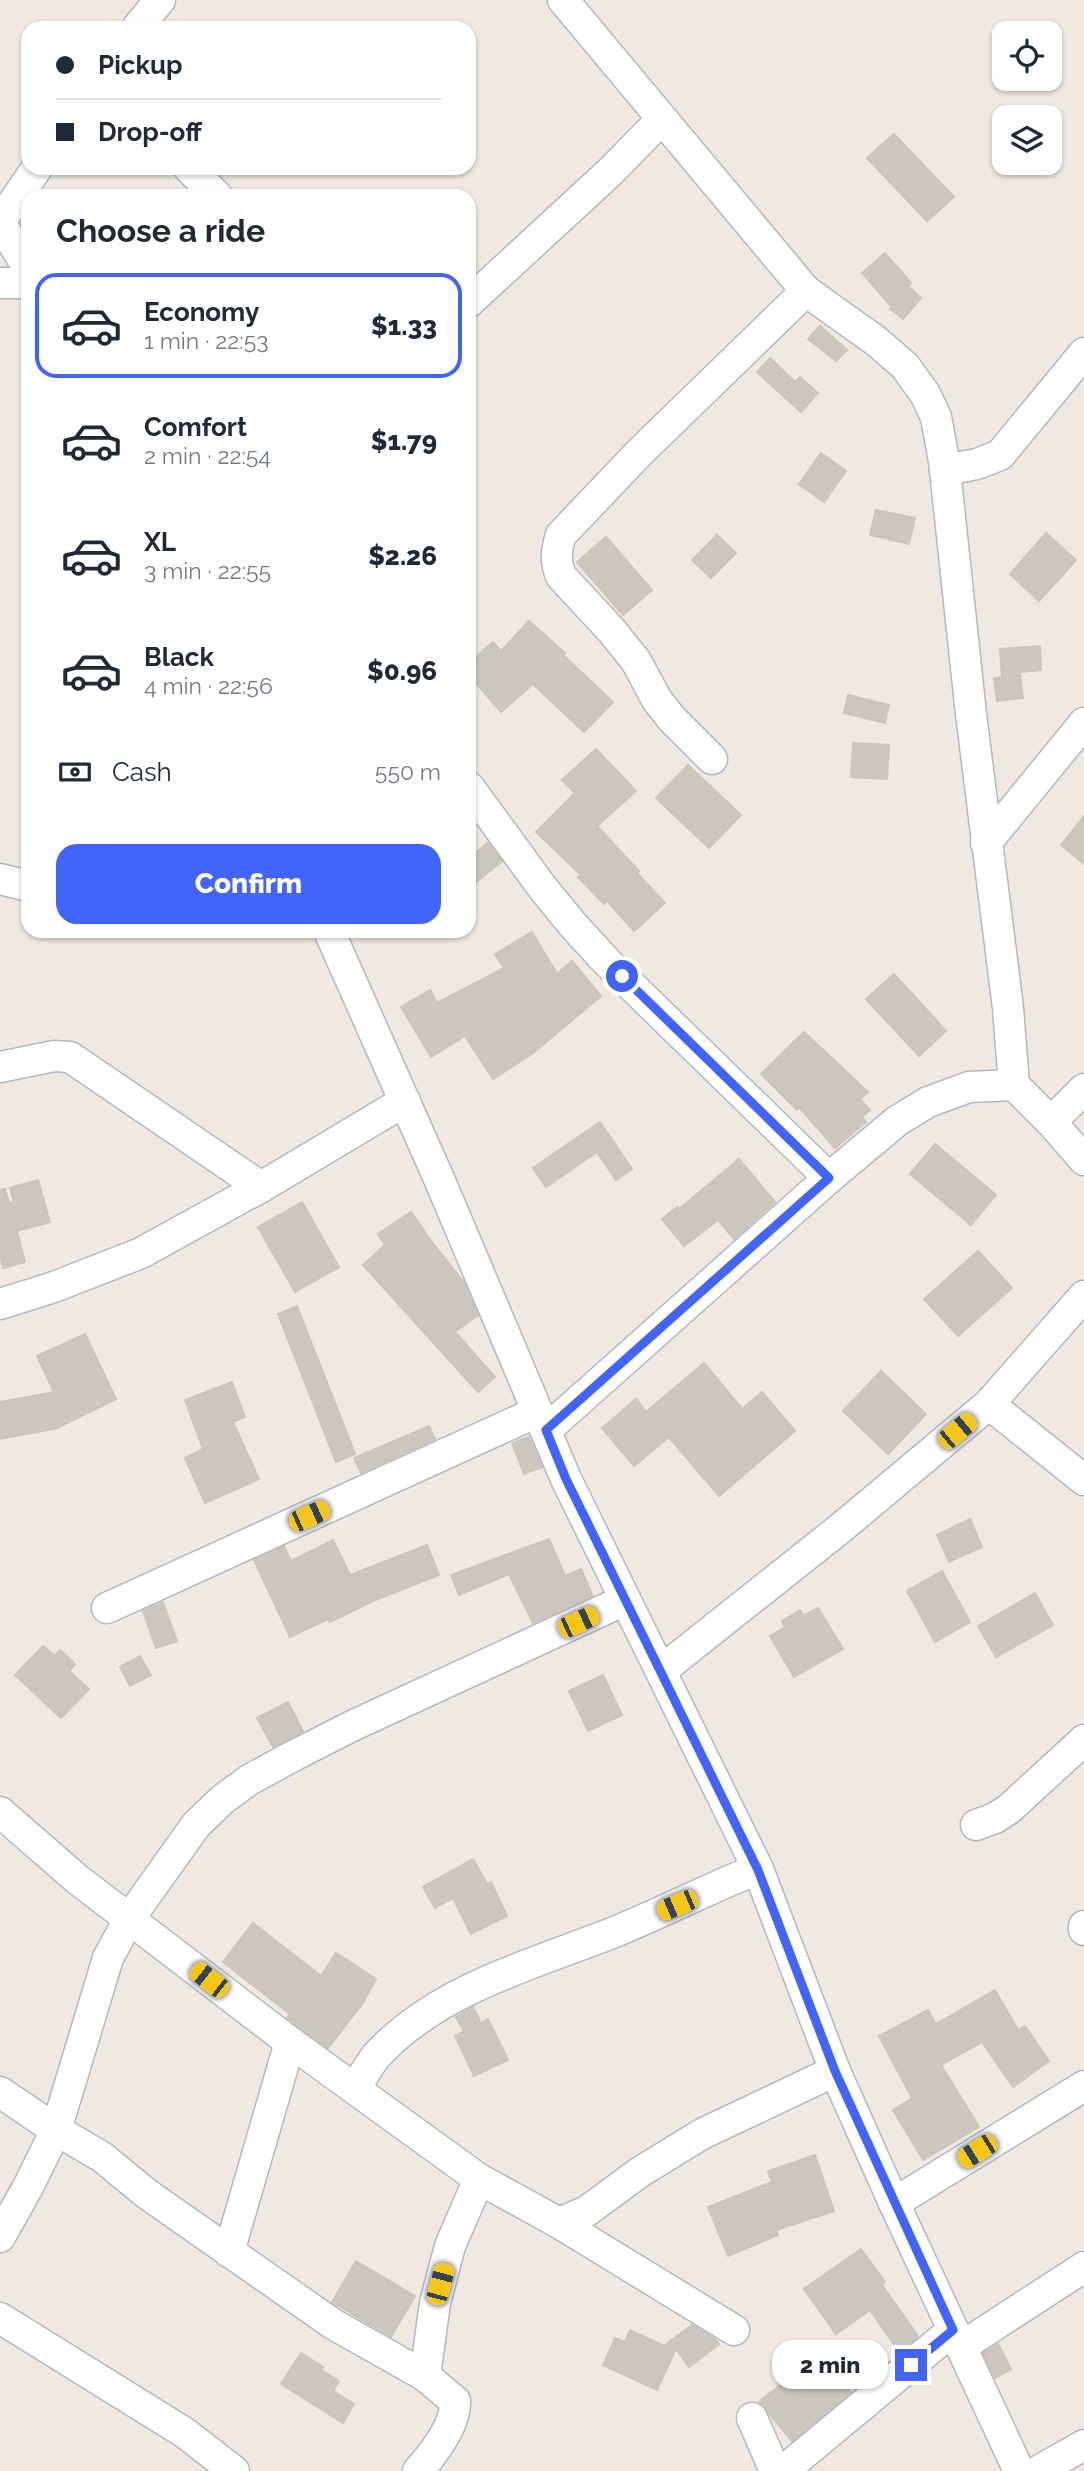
<!DOCTYPE html>
<html lang="en">
<head>
<meta charset="utf-8">
<style>
  body { margin:0; font-family:Raleway,sans-serif; background:#f2f2f3; color:#1f2937; height:100vh; display:flex; flex-direction:column; font-size:26px; white-space:nowrap }
  * { box-sizing:border-box; margin:0 }
  p { font-size:23px; color:#747a83 }
  .icon { flex:none; width:38px; height:38px; fill:none; stroke:currentColor; stroke-width:2; stroke-linecap:round; stroke-linejoin:round }
  .map { position:relative; flex:1; overflow:hidden }
  .sheet { position:absolute; left:21px; top:189px; width:455px; height:749px; display:flex; flex-direction:column; background:#fff; border-radius:21px; box-shadow:0 2px 5px #0004 }
  .sheet>* { flex:none }
  .top-card { position:absolute; left:21px; top:21px; width:455px; height:154px; border-radius:21px; box-shadow:0 2px 5px #0004; display:grid; align-content:center; height:154px; padding:0 35px; background:#fff }
  .buttons { position:absolute; left:992px; top:21px; display:grid; gap:14px }
  .buttons a { display:grid; place-items:center; width:70px; height:70px; border-radius:14px; background:#fff; box-shadow:0 2px 5px #0004; font-size:35px }
  .end { position:absolute; width:32px; height:32px; margin:-16px; border:9px solid #4264fb; background:#fff; box-shadow:0 0 0 4px #fff }
  .from { border-radius:50% }
  .bubble { position:absolute; height:49px; border-radius:21px; background:#fff; box-shadow:0 2px 5px #0004; font-size:23px; font-weight:800; line-height:49px; text-align:center }
  .car { position:absolute; width:21px; height:42px; margin:-21px -10px; border-radius:9px; box-shadow:0 0 5px 2px #0007; background:linear-gradient(#f5c518 24%,#345 0 40%,#f5c518 0 76%,#345 0 86%,#f5c518 0) }
  .top-card b { display:flex; align-items:center; gap:24px; height:66px; font-size:26px }
  .top-card b+b { border-top:2px solid #e0e1e3 }
  .top-card i { width:18px; height:18px; background:#1f2937 }
  ul { padding:0; list-style:none }
  li { display:flex; align-items:center; gap:21px; height:105px; margin:0 14px 10px; padding:0 21px; border:4px solid transparent; border-radius:21px }
  li div { flex:1 }
  li b { display:block; font-size:26px }
  li em { font-style:normal; font-weight:800 }
  li.selected { border-color:#4264fb }
  li>.icon { width:63px; height:63px; stroke-width:1.5 }
  h2 { padding:0 35px; font-size:32px; line-height:84px }
  .pay { display:flex; align-items:center; gap:18px; height:77px; padding:0 35px; font-size:26px }
  .pay p { margin-inline-start:auto }
  .primary-button { display:flex; gap:14px; margin-top:auto; padding:14px 35px }
  .primary-button a { flex:1; height:80px; border-radius:21px; background:#4264fb; color:#fff; font-size:28px; font-weight:800; line-height:80px; text-align:center }
  .map>svg:first-child { display:block }
  .building { fill:#cbc7bf; stroke:#cbc5ba; stroke-width:2 }
  .lines { fill:none; stroke-linecap:round; stroke-linejoin:round }
  .minor-casing { stroke:#b4b7c1; stroke-width:33 }
  .minor { stroke:#fff; stroke-width:30 }
  .route { stroke:#4264fb; stroke-width:9 }
</style>
</head>
<body>
<div class="map">
<svg width="1084" height="2471" viewBox="0 0 1084 2471">
  <rect width="100%" height="100%" fill="#efe9e1"/>
  <g class="building">
    <path d="M 894,134 L 954,197 L 927,221 L 867,158 Z"/>
    <path d="M 885,253 L 911,283 L 908,286 L 921,298 L 903,319 L 890,309 L 892,307 L 862,273 Z"/>
    <path d="M 820,326 L 847,350 L 836,361 L 808,339 Z"/>
    <path d="M 770,358 L 795,382 L 800,377 L 818,393 L 801,412 L 757,372 Z"/>
    <path d="M 821,453 L 846,471 L 824,502 L 799,484 Z"/>
    <path d="M 876,510 L 915,518 L 909,544 L 870,535 Z"/>
    <path d="M 1046,533 L 1076,560 L 1039,601 L 1010,574 Z"/>
    <path d="M 717,535 L 736,553 L 711,578 L 692,560 Z"/>
    <path d="M 606,537 L 652,590 L 623,615 L 577,562 Z"/>
    <path d="M 529,621 L 565,653 L 563,655 L 613,702 L 584,732 L 533,684 L 501,712 L 469,675 L 469,663 L 493,642 L 501,651 Z"/>
    <path d="M 1040,646 L 1041,670 L 1020,672 L 1023,698 L 997,701 L 994,678 L 1002,677 L 1000,649 Z"/>
    <path d="M 848,695 L 889,705 L 885,723 L 844,713 Z"/>
    <path d="M 853,743 L 889,745 L 887,779 L 851,777 Z"/>
    <path d="M 596,749 L 636,791 L 597,826 L 639,871 L 637,873 L 665,903 L 634,931 L 607,901 L 604,904 L 578,877 L 581,875 L 536,832 L 575,793 L 562,780 Z"/>
    <path d="M 688,765 L 741,815 L 709,848 L 656,798 Z"/>
    <path d="M 1084,816 L 1084,864 L 1061,845 Z"/>
    <path d="M 488,843 L 502,861 L 469,888 L 469,858 Z"/>
    <path d="M 532,932 L 557,974 L 572,961 L 601,996 L 532,1054 L 493,1079 L 465,1036 L 431,1057 L 401,1007 L 430,990 L 437,1003 L 504,968 L 495,954 Z"/>
    <path d="M 894,974 L 946,1031 L 919,1056 L 866,999 Z"/>
    <path d="M 804,1032 L 868,1092 L 860,1099 L 870,1110 L 862,1117 L 866,1122 L 835,1148 L 799,1107 L 797,1110 L 761,1074 Z"/>
    <path d="M 600,1122 L 632,1169 L 616,1180 L 597,1152 L 546,1187 L 533,1168 Z"/>
    <path d="M 935,1144 L 996,1195 L 971,1225 L 910,1174 Z"/>
    <path d="M 739,1159 L 775,1202 L 734,1239 L 718,1220 L 684,1246 L 662,1219 L 677,1207 L 679,1209 Z"/>
    <path d="M 38,1180 L 50,1222 L 17,1231 L 25,1262 L 3,1268 L 0,1256 L 0,1190 L 5,1189 L 9,1203 L 14,1202 L 10,1188 Z"/>
    <path d="M 302,1202 L 339,1267 L 295,1292 L 258,1227 Z"/>
    <path d="M 411,1212 L 434,1245 L 463,1281 L 478,1315 L 455,1332 L 495,1377 L 478,1392 L 363,1265 L 385,1245 L 378,1234 Z"/>
    <path d="M 978,1251 L 1012,1288 L 958,1336 L 924,1299 Z"/>
    <path d="M 297,1306 L 355,1454 L 336,1462 L 278,1314 Z"/>
    <path d="M 85,1334 L 116,1399 L 57,1428 L 0,1439 L 0,1402 L 54,1392 L 37,1356 Z"/>
    <path d="M 704,1363 L 742,1409 L 762,1392 L 795,1431 L 719,1496 L 669,1437 L 634,1466 L 602,1428 L 636,1399 L 646,1412 Z"/>
    <path d="M 881,1371 L 926,1414 L 888,1454 L 843,1411 Z"/>
    <path d="M 232,1382 L 245,1417 L 233,1422 L 259,1479 L 205,1503 L 185,1458 L 203,1449 L 185,1400 Z"/>
    <path d="M 429,1426 L 435,1439 L 361,1473 L 354,1458 Z"/>
    <path d="M 529,1437 L 542,1467 L 524,1474 L 512,1443 Z"/>
    <path d="M 970,1519 L 982,1547 L 949,1562 L 937,1535 Z"/>
    <path d="M 549,1539 L 565,1576 L 581,1569 L 593,1596 L 533,1623 L 509,1574 L 459,1595 L 451,1575 Z"/>
    <path d="M 333,1540 L 350,1575 L 427,1545 L 439,1575 L 373,1601 L 330,1622 L 328,1619 L 290,1637 L 254,1560 L 284,1546 L 291,1561 Z"/>
    <path d="M 942,1571 L 970,1622 L 935,1642 L 907,1591 Z"/>
    <path d="M 1035,1593 L 1053,1625 L 996,1657 L 978,1626 Z"/>
    <path d="M 163,1602 L 177,1641 L 156,1648 L 143,1611 Z"/>
    <path d="M 818,1608 L 843,1649 L 794,1677 L 770,1636 L 785,1627 L 782,1621 L 800,1610 L 803,1616 Z"/>
    <path d="M 43,1646 L 55,1656 L 60,1650 L 75,1664 L 69,1671 L 89,1689 L 61,1718 L 15,1675 Z"/>
    <path d="M 140,1656 L 151,1675 L 130,1686 L 120,1667 Z"/>
    <path d="M 603,1675 L 622,1715 L 588,1731 L 569,1691 Z"/>
    <path d="M 288,1702 L 303,1731 L 273,1747 L 257,1718 Z"/>
    <path d="M 473,1859 L 487,1884 L 491,1882 L 507,1916 L 471,1934 L 453,1898 L 435,1908 L 423,1887 Z"/>
    <path d="M 253,1923 L 321,1976 L 336,1953 L 376,1979 L 363,2003 L 328,2048 L 287,2018 L 290,2014 L 223,1962 Z"/>
    <path d="M 995,1990 L 1018,2030 L 1025,2026 L 1049,2061 L 1013,2087 L 982,2042 L 941,2065 L 979,2127 L 923,2160 L 893,2110 L 912,2098 L 879,2036 L 928,2010 L 936,2024 Z"/>
    <path d="M 473,2007 L 481,2023 L 488,2019 L 508,2060 L 474,2076 L 455,2036 L 464,2031 L 456,2017 Z"/>
    <path d="M 815,2155 L 834,2211 L 776,2230 L 778,2235 L 728,2256 L 708,2207 L 772,2182 L 768,2171 Z"/>
    <path d="M 861,2249 L 885,2282 L 882,2285 L 918,2336 L 899,2352 L 870,2310 L 836,2334 L 804,2289 Z"/>
    <path d="M 356,2261 L 415,2296 L 391,2337 L 332,2302 Z"/>
    <path d="M 692,2325 L 715,2339 L 719,2344 L 689,2367 L 676,2349 L 657,2390 L 603,2365 L 615,2338 L 625,2342 L 630,2330 L 664,2346 Z"/>
    <path d="M 998,2344 L 1011,2369 L 995,2378 L 983,2353 Z"/>
    <path d="M 301,2353 L 323,2367 L 321,2370 L 339,2381 L 333,2391 L 354,2404 L 343,2423 L 281,2384 Z"/>
    <path d="M 820,2353 L 851,2392 L 792,2441 L 759,2402 Z"/>
  </g>
  <g class="lines">
    <defs>
      <g id="minor">
        <path d="M 563,0 L 806,291 L 876,341 L 905,366 L 925,394 L 936,417 L 944,461 L 971,714 L 1008,1008 L 1014,1085 L 1051,1122 L 1084,1160"/>
        <path d="M 137,28 L 160,0"/>
        <path d="M 189,168 L 217,196"/>
        <path d="M 28,268 L 0,222 L 37,168"/>
        <path d="M 0,283 L 28,283"/>
        <path d="M 469,302 L 610,172 L 662,119"/>
        <path d="M 945,470 L 977,464 L 1000,455 L 1084,353"/>
        <path d="M 712,759 L 672,719 L 657,700 L 636,661 L 612,631 L 561,576 C 555,562 556,550 561,535 L 639,453 L 806,291"/>
        <path d="M 469,787 L 542,887 L 573,925 L 606,961 L 829,1178"/>
        <path d="M 986,843 L 1084,723"/>
        <path d="M 0,879 L 28,886"/>
        <path d="M 329,931 L 440,1181 L 566,1479 L 758,1869 L 835,2071 L 894,2203 L 1019,2471"/>
        <path d="M 0,1067 L 54,1056 L 70,1057 L 261,1187"/>
        <path d="M 1051,1122 L 1084,1089"/>
        <path d="M 0,1304 L 54,1287 L 141,1253 L 261,1187 L 405,1101"/>
        <path d="M 989,1404 L 1084,1480"/>
        <path d="M 546,1430 L 829,1178 L 897,1121 L 928,1102 L 969,1087 L 1014,1085"/>
        <path d="M 107,1608 L 537,1412"/>
        <path d="M 662,1670 L 842,1527 L 989,1404 L 1084,1296"/>
        <path d="M 0,1812 L 77,1879 L 290,2042 L 479,2179 L 559,2223 L 734,2330"/>
        <path d="M 976,1825 L 995,1818 L 1009,1809 L 1084,1740"/>
        <path d="M 1084,1926 L 1084,1930"/>
        <path d="M 355,2089 C 362,2078 369,2064 378,2054 C 441,1987 535,1964 617,1931 C 665,1911 710,1888 758,1869"/>
        <path d="M 0,2092 L 56,2130 L 102,2157 L 147,2194 L 333,2324 L 425,2376"/>
        <path d="M 894,2203 L 1084,2086"/>
        <path d="M 559,2223 L 587,2211 L 640,2172 L 702,2134 L 835,2071"/>
        <path d="M 0,2237 L 29,2185 L 56,2130 L 108,1958 L 129,1919 L 196,1825 L 222,1800 L 249,1780 L 295,1755 L 352,1726 L 625,1600"/>
        <path d="M 229,2252 L 290,2042"/>
        <path d="M 0,2318 L 185,2433 L 234,2471"/>
        <path d="M 961,2347 L 1084,2267"/>
        <path d="M 752,2418 L 775,2471"/>
        <path d="M 418,2471 C 434,2453 456,2425 455,2401 L 425,2376 L 435,2303 L 450,2246 L 479,2179"/>
        <path d="M 783,2471 L 953,2330"/>
        <path d="M 1038,2471 L 1084,2445"/>
      </g>
    </defs>
    <use href="#minor" class="minor-casing"/>
    <use href="#minor" class="minor"/>
  </g>
  <g class="lines">
    <path class="route" d="M 622,976 L 829,1178 L 546,1430 L 566,1479 L 758,1870 L 835,2071 L 953,2330 L 911,2365"/>
  </g>
</svg>
<div class="buttons">
<a><svg class="icon" aria-label="locate" viewBox="0 0 24 24"><circle cx="12" cy="12" r="6"/><path d="M12 2v4M12 18v4M2 12h4M18 12h4"/></svg></a>
<a><svg class="icon" aria-label="layers" viewBox="0 0 24 24"><path d="M12 4l9 5-9 5-9-5zM3 14l9 5 9-5"/></svg></a>
</div>
<i class="end from" style="left:622px;top:976px"></i>
<i class="end" style="left:911px;top:2365px"></i>
<div class="bubble" style="left:772px;top:2340px;width:116px">2 min</div>
<i class="car" style="left:957px;top:1431px;rotate:50deg"></i>
<i class="car" style="left:309px;top:1516px;rotate:66deg"></i>
<i class="car" style="left:578px;top:1622px;rotate:65deg"></i>
<i class="car" style="left:677px;top:1905px;rotate:247deg"></i>
<i class="car" style="left:209px;top:1980px;rotate:308deg"></i>
<i class="car" style="left:977px;top:2151px;rotate:238deg"></i>
<i class="car" style="left:440px;top:2284px;rotate:15deg"></i>
<div class="top-card">
<b><i class="from"></i>Pickup</b>
<b><i></i>Drop-off</b>
</div>
<section class="sheet">
<h2>Choose a ride</h2>
<ul>
<li class="selected"><svg class="icon" aria-label="car" viewBox="0 0 24 24"><path d="M5 17H2v-5l4-1 3-4h7l3 4 3 1v5h-3M9 17h6M6 11h13"/><circle cx="7" cy="17" r="2"/><circle cx="17" cy="17" r="2"/></svg><div><b>Economy</b><p>1 min · 22:53</p></div><em>$1.33</em></li>
<li><svg class="icon" aria-label="car" viewBox="0 0 24 24"><path d="M5 17H2v-5l4-1 3-4h7l3 4 3 1v5h-3M9 17h6M6 11h13"/><circle cx="7" cy="17" r="2"/><circle cx="17" cy="17" r="2"/></svg><div><b>Comfort</b><p>2 min · 22:54</p></div><em>$1.79</em></li>
<li><svg class="icon" aria-label="car" viewBox="0 0 24 24"><path d="M5 17H2v-5l4-1 3-4h7l3 4 3 1v5h-3M9 17h6M6 11h13"/><circle cx="7" cy="17" r="2"/><circle cx="17" cy="17" r="2"/></svg><div><b>XL</b><p>3 min · 22:55</p></div><em>$2.26</em></li>
<li><svg class="icon" aria-label="car" viewBox="0 0 24 24"><path d="M5 17H2v-5l4-1 3-4h7l3 4 3 1v5h-3M9 17h6M6 11h13"/><circle cx="7" cy="17" r="2"/><circle cx="17" cy="17" r="2"/></svg><div><b>Black</b><p>4 min · 22:56</p></div><em>$0.96</em></li>
</ul>
<div class="pay"><svg class="icon" aria-label="cash" viewBox="0 0 24 24"><path d="M3 7h18v10H3z"/><circle cx="12" cy="12" r="2"/></svg>Cash<p>550 m</p></div>
<div class="primary-button"><a>Confirm</a></div>
</section>
</div>
</body>
</html>
